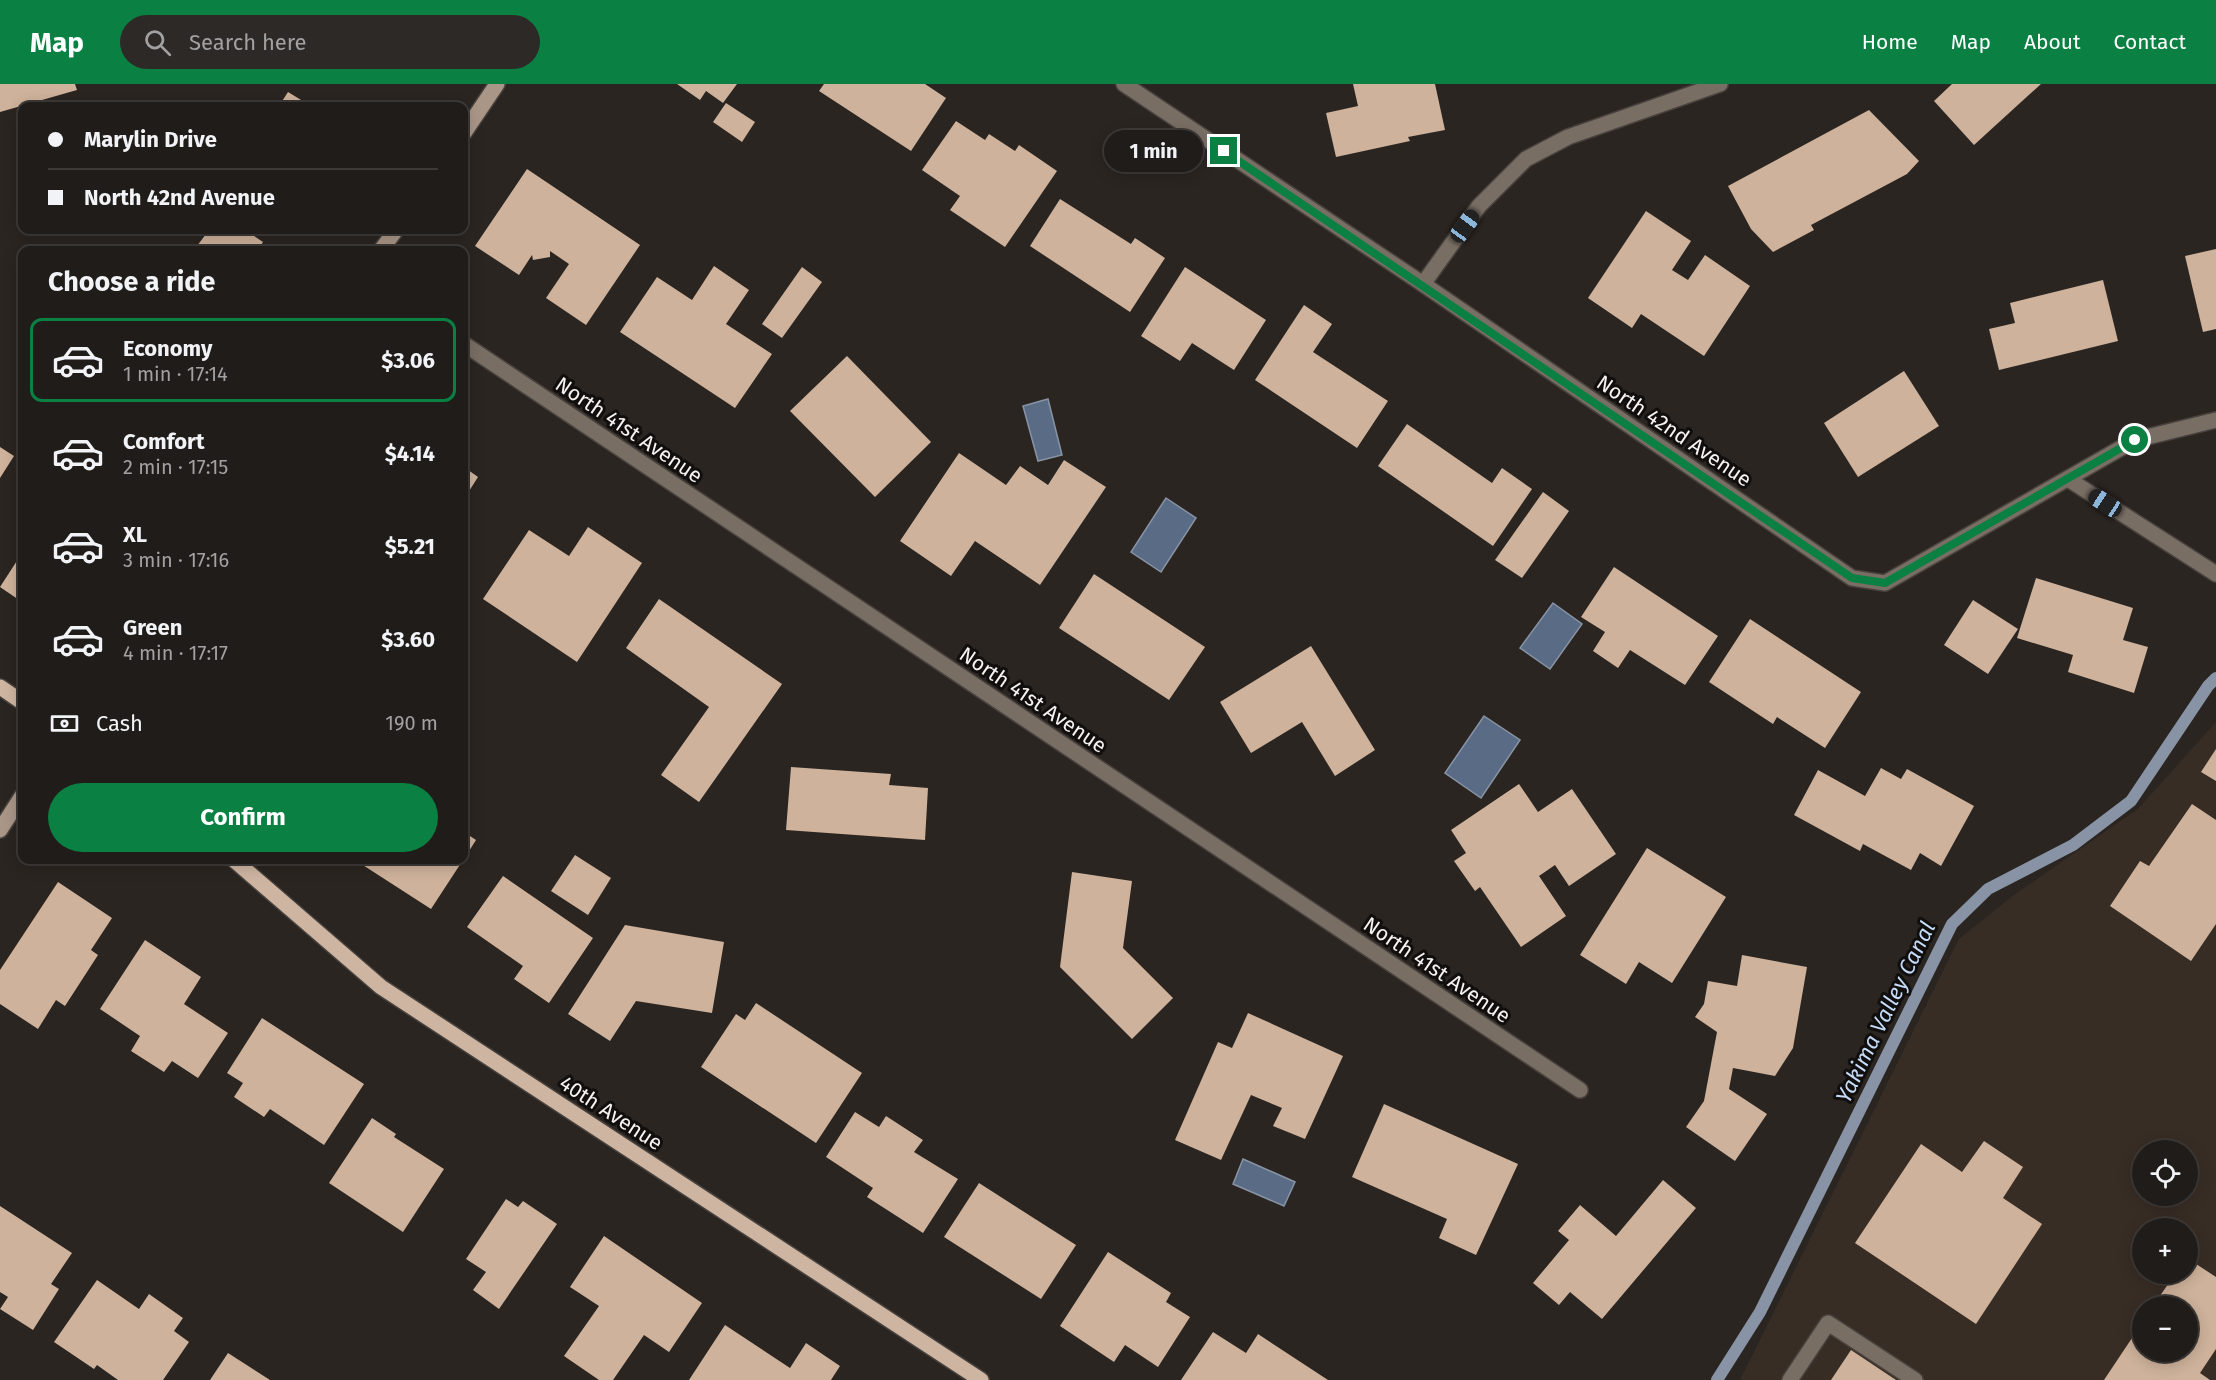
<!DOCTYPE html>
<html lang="en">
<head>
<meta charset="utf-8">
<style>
  body { margin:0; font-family:"Fira Sans",sans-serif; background:#2d2926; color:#f1f3f6; height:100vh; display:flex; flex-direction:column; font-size:22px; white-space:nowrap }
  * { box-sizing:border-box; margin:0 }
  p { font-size:20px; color:#a2a1a2 }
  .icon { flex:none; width:33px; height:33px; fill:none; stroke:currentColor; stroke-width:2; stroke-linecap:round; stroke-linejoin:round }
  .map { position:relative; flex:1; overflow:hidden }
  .drawer { position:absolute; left:18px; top:162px; width:450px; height:618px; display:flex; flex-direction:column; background:#201c19; border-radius:12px; box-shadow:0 3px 15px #0003,0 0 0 2px #3d3a38 }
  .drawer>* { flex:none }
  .guide { position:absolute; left:18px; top:18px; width:450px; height:132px; border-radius:12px; box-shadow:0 3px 15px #0003,0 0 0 2px #3d3a38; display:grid; align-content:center; height:132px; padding:0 30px; background:#201c19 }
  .controls { position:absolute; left:2132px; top:1056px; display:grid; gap:12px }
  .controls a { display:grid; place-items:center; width:66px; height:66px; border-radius:50%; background:#201c19; box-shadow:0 3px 15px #0003,0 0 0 2px #3d3a38; font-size:30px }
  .end { position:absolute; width:27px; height:27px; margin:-14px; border:8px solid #0b8043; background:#fff; box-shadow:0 0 0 3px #fff }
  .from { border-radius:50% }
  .bubble { position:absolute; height:42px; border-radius:21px; background:#201c19; box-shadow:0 3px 15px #0003,0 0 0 2px #3d3a38; font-size:20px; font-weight:700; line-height:42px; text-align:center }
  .car { position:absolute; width:18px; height:36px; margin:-18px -9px; border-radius:8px; box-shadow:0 0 4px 2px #0007; background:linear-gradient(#222 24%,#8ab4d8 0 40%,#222 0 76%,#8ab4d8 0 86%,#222 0) }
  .guide b { display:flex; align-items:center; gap:21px; height:57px; font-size:22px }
  .guide b+b { border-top:2px solid #3d3a38 }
  .guide i { width:15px; height:15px; background:#f1f3f6 }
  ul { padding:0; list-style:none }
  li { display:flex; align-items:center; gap:18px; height:84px; margin:0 12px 9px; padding:0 18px; border:3px solid transparent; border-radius:12px }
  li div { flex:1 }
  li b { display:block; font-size:22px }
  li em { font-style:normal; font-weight:700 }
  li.on { border-color:#0b8043 }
  li>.icon { width:54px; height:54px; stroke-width:1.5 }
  h2 { padding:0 30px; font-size:27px; line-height:72px }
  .pay { display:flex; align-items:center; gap:15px; height:66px; padding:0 30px; font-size:22px }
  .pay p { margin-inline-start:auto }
  .primary-button { display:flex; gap:12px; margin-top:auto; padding:12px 30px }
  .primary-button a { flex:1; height:69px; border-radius:36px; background:#0b8043; color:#fff; font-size:24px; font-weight:700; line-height:69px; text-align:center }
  header { display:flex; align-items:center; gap:36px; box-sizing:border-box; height:84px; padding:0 30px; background:#0b8043; color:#fff }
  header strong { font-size:28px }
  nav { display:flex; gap:33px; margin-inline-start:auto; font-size:21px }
  .search { width:420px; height:54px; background:#2d2926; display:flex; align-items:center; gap:15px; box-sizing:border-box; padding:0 21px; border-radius:33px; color:#a2a1a2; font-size:22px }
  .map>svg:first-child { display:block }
  .built { fill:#382d25; fill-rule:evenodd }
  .water { fill:#596b85; stroke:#8894a5; stroke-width:1.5 }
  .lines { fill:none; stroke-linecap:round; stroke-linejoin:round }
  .stream { stroke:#8894a5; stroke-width:12 }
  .building { fill:#ceb29b }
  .lane-casing { stroke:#48423e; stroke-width:18 }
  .street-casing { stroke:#48423e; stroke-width:18 }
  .secondary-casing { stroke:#48423e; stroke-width:18 }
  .primary-casing { stroke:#48423e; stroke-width:18 }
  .lane { stroke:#796e64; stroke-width:15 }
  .street { stroke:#796e64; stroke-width:15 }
  .secondary { stroke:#a99687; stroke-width:15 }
  .primary { stroke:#ceb5a2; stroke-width:15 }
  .route { stroke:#0b8043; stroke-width:8 }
  .labels { text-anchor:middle; stroke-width:6; stroke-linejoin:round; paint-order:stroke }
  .street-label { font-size:21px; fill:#f7f3f0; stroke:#110f0d }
  .water-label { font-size:22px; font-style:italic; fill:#c6dbf8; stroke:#110f0d }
</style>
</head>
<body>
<header>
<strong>Map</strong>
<div class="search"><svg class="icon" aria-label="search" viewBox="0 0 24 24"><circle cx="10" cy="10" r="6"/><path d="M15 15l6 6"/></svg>Search here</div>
<nav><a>Home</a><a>Map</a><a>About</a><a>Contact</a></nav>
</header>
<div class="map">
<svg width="2216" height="1296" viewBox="0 0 2216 1296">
  <rect width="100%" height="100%" fill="#2b2521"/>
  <path class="built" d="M 2216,638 L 2216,1296 L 1740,1296 L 1959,855 L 2014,811 L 2138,725 ZM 2142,1066 L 2187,1066 L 2187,1112 L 2142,1112 ZM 2142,1144 L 2187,1144 L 2187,1190 L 2142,1190 ZM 2142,1222 L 2187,1222 L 2187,1268 L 2142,1268 Z"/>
  <g class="water">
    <path d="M 1048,315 L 1062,371 L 1038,377 L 1023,322 Z"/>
    <path d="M 1166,414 L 1196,434 L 1161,488 L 1131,468 Z"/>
    <path d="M 1553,519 L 1582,540 L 1550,585 L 1520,564 Z"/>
    <path d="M 1484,632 L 1520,656 L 1481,714 L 1445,689 Z"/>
    <path d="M 1243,1075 L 1295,1098 L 1284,1122 L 1233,1100 Z"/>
  </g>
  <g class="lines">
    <path class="stream" d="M 1717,1296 L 1760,1228 L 1952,840 L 1988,805 L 2073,761 L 2131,717 L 2208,602 L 2216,594"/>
  </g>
  <g class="building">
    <path d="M 0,0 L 75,0 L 77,6 L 0,28 Z"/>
    <path d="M 677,0 L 737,0 L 723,19 L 706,7 L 700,16 Z"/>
    <path d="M 824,0 L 925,0 L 946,14 L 911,67 L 819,7 Z"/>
    <path d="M 1353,0 L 1435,0 L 1445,46 L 1408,53 L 1410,57 L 1336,73 L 1326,29 L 1358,22 Z"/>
    <path d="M 1952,0 L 2041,0 L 1974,61 L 1934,17 Z"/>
    <path d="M 288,8 L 311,22 L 279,22 Z"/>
    <path d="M 726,19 L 755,38 L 742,58 L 713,38 Z"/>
    <path d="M 1869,26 L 1919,77 L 1907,90 L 1811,141 L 1814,146 L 1773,168 L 1751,145 L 1728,102 Z"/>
    <path d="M 956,37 L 985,56 L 989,50 L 1015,67 L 1019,61 L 1057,87 L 1005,163 L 950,126 L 960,112 L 922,86 Z"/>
    <path d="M 527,85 L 640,161 L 586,241 L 546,214 L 569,180 L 550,167 L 550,173 L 533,176 L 532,171 L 519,191 L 475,162 Z"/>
    <path d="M 1060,115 L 1131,160 L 1135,154 L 1165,174 L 1130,228 L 1030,162 Z"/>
    <path d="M 1646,127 L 1691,157 L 1672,186 L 1688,196 L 1705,171 L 1750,202 L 1704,272 L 1641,230 L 1632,244 L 1588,214 Z"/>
    <path d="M 209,146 L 245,146 L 263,158 L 258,166 L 194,166 Z"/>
    <path d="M 2216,165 L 2216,245 L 2203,248 L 2185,172 Z"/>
    <path d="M 714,182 L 749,206 L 726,240 L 772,270 L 735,324 L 620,248 L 657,193 L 692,216 Z"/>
    <path d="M 802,183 L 822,198 L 782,254 L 762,240 Z"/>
    <path d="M 1185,183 L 1266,236 L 1234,286 L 1192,259 L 1180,277 L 1141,252 Z"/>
    <path d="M 2103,196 L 2118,257 L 1999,286 L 1989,245 L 2015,239 L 2010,219 Z"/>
    <path d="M 1304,221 L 1332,240 L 1313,268 L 1388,317 L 1357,364 L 1255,296 Z"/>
    <path d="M 847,272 L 931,358 L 875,413 L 790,327 Z"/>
    <path d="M 1904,287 L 1939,342 L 1858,393 L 1824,339 Z"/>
    <path d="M 1407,340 L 1492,399 L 1502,384 L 1532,405 L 1493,462 L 1378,382 Z"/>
    <path d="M 0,363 L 14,372 L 0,394 Z"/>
    <path d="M 959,369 L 1006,401 L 1020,382 L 1048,401 L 1064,376 L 1106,403 L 1040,501 L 975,457 L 951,492 L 900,457 Z"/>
    <path d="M 464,383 L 478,393 L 464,415 Z"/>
    <path d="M 1543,408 L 1569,427 L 1522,494 L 1495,476 Z"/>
    <path d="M 588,443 L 642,479 L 577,578 L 483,515 L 529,446 L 569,472 Z"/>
    <path d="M 22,469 L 22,518 L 0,503 Z"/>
    <path d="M 1614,483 L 1718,552 L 1685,601 L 1630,566 L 1618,584 L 1593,567 L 1605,548 L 1581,533 Z"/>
    <path d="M 1094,490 L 1205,563 L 1169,616 L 1059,544 Z"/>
    <path d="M 2036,494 L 2133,524 L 2123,556 L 2148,563 L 2134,609 L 2068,588 L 2073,571 L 2017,554 Z"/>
    <path d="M 659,515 L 782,600 L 699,718 L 661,691 L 709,623 L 626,564 Z"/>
    <path d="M 1973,516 L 2018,545 L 1988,590 L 1944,561 Z"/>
    <path d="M 1750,535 L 1861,608 L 1825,664 L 1777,633 L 1773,640 L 1709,598 Z"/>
    <path d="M 1311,562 L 1375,666 L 1335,692 L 1302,638 L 1251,669 L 1220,618 Z"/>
    <path d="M 2216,665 L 2216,697 L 2201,688 Z"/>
    <path d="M 791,683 L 891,690 L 889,701 L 928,704 L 925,756 L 786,746 Z"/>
    <path d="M 1881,684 L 1901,695 L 1907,685 L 1974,722 L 1941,782 L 1920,769 L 1911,786 L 1863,760 L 1860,767 L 1794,731 L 1818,686 L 1865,712 Z"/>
    <path d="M 1519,700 L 1538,728 L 1572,705 L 1616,770 L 1569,802 L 1555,781 L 1539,792 L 1566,832 L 1521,863 L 1480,803 L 1475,807 L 1454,777 L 1466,769 L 1451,746 Z"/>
    <path d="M 2192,720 L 2216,736 L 2216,840 L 2191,877 L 2110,822 L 2140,777 L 2149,782 Z"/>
    <path d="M 464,748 L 476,756 L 464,775 Z"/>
    <path d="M 1647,764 L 1726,813 L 1672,899 L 1639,878 L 1626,900 L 1580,871 Z"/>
    <path d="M 575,771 L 611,794 L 588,831 L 551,807 Z"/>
    <path d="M 355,776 L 463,776 L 431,825 Z"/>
    <path d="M 1072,788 L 1132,797 L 1123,864 L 1173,914 L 1132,955 L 1060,883 Z"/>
    <path d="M 503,792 L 593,854 L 549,919 L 514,895 L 523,882 L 467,843 Z"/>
    <path d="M 58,798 L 112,834 L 91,866 L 98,871 L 65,922 L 56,916 L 38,945 L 0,920 L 0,886 Z"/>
    <path d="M 625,841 L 724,858 L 712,929 L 636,917 L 610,957 L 568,930 Z"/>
    <path d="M 145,856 L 201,893 L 184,920 L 228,949 L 198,994 L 172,977 L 164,988 L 131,967 L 140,952 L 100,925 Z"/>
    <path d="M 1742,871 L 1807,883 L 1793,964 L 1775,992 L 1733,984 L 1729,1005 L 1767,1030 L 1735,1077 L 1686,1043 L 1704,1017 L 1717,948 L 1695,933 L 1704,920 L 1708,897 L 1737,902 Z"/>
    <path d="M 756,919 L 862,989 L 816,1059 L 701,983 L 736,930 L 745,936 Z"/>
    <path d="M 1248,929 L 1343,972 L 1305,1055 L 1273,1042 L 1282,1024 L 1251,1011 L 1221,1076 L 1175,1056 L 1218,958 L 1232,964 Z"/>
    <path d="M 262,934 L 364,1000 L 324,1061 L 270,1025 L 264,1033 L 234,1013 L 243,999 L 227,989 Z"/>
    <path d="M 1384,1020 L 1518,1080 L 1476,1171 L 1439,1154 L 1447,1135 L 1352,1093 Z"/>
    <path d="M 855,1028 L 879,1043 L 886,1032 L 923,1056 L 914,1068 L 958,1095 L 923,1149 L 867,1113 L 873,1104 L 826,1073 Z"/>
    <path d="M 372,1034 L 396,1050 L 394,1053 L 444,1085 L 403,1148 L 329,1099 Z"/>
    <path d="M 1984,1057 L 2023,1083 L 2003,1114 L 2042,1140 L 1976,1240 L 1855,1159 L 1921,1060 L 1962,1088 Z"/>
    <path d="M 1663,1096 L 1696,1124 L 1602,1235 L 1570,1208 L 1559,1221 L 1533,1199 L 1569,1156 L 1558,1147 L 1580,1121 L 1616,1152 Z"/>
    <path d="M 979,1099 L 1076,1161 L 1041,1215 L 944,1153 Z"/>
    <path d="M 506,1115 L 518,1123 L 523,1117 L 557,1140 L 499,1225 L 473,1206 L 486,1188 L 466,1175 Z"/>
    <path d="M 0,1122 L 72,1169 L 51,1200 L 59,1205 L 33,1246 L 0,1225 L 8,1213 L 0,1208 Z"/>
    <path d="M 604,1152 L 702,1219 L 669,1268 L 644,1251 L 613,1296 L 599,1296 L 564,1272 L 599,1222 L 570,1203 Z"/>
    <path d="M 1108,1168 L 1171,1209 L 1166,1218 L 1190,1233 L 1158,1283 L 1125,1261 L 1114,1278 L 1060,1242 Z"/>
    <path d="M 2187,1174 L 2216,1193 L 2216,1265 L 2200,1289 L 2210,1296 L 2104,1296 L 2142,1239 L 2142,1268 L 2187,1268 L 2187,1222 L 2153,1222 L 2175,1190 L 2187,1190 Z"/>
    <path d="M 97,1196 L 139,1225 L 149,1210 L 183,1234 L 174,1247 L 189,1258 L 163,1296 L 118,1296 L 97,1281 L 94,1285 L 54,1258 Z"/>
    <path d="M 725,1241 L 790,1284 L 806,1259 L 840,1282 L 831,1296 L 689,1296 Z"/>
    <path d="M 1213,1248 L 1246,1269 L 1258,1250 L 1328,1296 L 1181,1296 Z"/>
    <path d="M 1851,1266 L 1896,1296 L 1831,1296 Z"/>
    <path d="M 228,1269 L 270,1296 L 210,1296 Z"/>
  </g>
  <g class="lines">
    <defs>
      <path id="lane" d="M 1790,1296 L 1828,1239 L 1915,1296"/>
      <g id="street">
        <path d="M 1124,0 L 1423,200 L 1852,494 L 1885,499 L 2135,356 L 2216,336"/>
        <path d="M 1423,200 L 1479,122 L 1526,75 L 1568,53 L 1720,0"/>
        <path d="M 464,260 L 1580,1006"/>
        <path d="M 2068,395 L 2216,490"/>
      </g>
      <g id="secondary">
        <path d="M 464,49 L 497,0"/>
        <path d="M 381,166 L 396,146"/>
        <path d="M 0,746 L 22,712"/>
      </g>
      <g id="primary">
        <path d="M 0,603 L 22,618"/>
        <path d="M 234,776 L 381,903 L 981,1296"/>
      </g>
    </defs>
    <use href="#lane" class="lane-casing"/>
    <use href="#street" class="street-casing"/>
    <use href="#secondary" class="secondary-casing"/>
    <use href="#primary" class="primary-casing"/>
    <use href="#lane" class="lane"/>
    <use href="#street" class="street"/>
    <use href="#secondary" class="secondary"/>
    <use href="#primary" class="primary"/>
  </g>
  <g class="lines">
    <path class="route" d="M 1224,67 L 1852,494 L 1885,499 L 2135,356"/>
  </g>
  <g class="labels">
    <g class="street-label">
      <text transform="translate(629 346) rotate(34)" y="7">North 41st Avenue</text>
      <text transform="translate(1674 347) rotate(34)" y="7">North 42nd Avenue</text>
      <text transform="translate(1033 616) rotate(34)" y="7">North 41st Avenue</text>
      <text transform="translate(1437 886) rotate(34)" y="7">North 41st Avenue</text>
      <text transform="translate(611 1029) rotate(33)" y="7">40th Avenue</text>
    </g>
    <g class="water-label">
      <text transform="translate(1885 928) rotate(-64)" y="8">Yakima Valley Canal</text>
    </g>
  </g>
</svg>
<div class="controls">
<a><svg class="icon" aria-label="locate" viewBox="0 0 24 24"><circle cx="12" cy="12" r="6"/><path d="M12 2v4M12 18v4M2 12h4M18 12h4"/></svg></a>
<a>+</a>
<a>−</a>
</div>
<i class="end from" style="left:2135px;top:356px"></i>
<i class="end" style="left:1224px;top:67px"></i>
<div class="bubble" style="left:1104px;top:46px;width:99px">1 min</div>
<i class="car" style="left:1465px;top:142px;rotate:36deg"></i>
<i class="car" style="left:2105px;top:419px;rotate:303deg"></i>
<div class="guide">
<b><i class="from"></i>Marylin Drive</b>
<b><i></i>North 42nd Avenue</b>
</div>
<section class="drawer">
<h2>Choose a ride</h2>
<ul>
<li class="on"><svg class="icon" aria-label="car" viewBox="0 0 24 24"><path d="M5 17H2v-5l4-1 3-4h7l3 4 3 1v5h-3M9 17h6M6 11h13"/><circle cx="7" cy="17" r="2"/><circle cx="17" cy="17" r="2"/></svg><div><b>Economy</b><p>1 min · 17:14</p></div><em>$3.06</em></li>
<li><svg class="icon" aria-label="car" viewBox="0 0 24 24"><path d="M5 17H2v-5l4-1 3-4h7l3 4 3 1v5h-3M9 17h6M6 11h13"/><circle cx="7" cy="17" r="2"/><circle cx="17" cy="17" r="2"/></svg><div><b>Comfort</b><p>2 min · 17:15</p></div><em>$4.14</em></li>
<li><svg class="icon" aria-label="car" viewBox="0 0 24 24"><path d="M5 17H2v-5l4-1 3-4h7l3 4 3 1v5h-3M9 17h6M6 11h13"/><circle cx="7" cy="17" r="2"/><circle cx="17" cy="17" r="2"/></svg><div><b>XL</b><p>3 min · 17:16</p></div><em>$5.21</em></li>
<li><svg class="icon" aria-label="car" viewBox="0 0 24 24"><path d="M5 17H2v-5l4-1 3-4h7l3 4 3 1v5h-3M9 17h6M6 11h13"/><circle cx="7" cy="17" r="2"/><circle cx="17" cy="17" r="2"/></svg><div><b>Green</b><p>4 min · 17:17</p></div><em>$3.60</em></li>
</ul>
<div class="pay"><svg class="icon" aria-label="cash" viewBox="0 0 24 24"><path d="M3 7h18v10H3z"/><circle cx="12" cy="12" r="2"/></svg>Cash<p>190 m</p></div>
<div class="primary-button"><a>Confirm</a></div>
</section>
</div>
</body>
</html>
